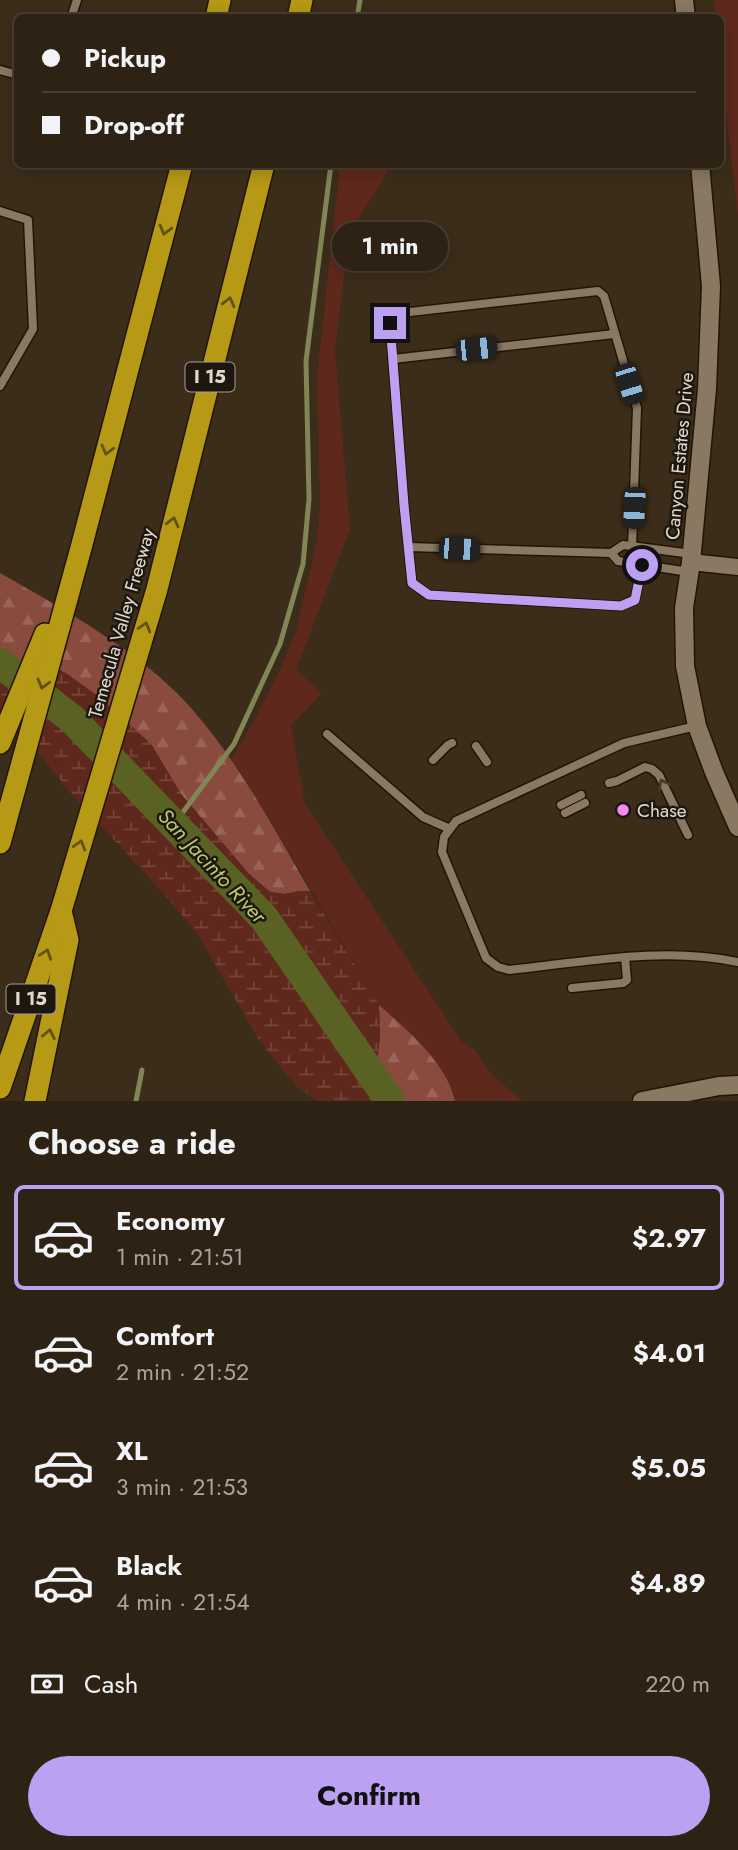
<!DOCTYPE html>
<html lang="en">
<head>
<meta charset="utf-8">
<style>
  body { margin:0; font-family:Jost,sans-serif; background:#352a1d; color:#f1f3f6; height:100vh; display:flex; flex-direction:column; font-size:26px; white-space:nowrap }
  * { box-sizing:border-box; margin:0 }
  p { font-size:23px; color:#a7a4a0 }
  .icon { flex:none; width:38px; height:38px; fill:none; stroke:currentColor; stroke-width:2; stroke-linecap:round; stroke-linejoin:round }
  .map { position:relative; height:1101px; overflow:hidden }
  .details { display:flex; flex-direction:column; background:#2d2214; flex:1 }
  .details>* { flex:none }
  .top-card { position:absolute; left:14px; top:14px; width:710px; height:154px; border-radius:10px; box-shadow:0 4px 18px #0003,0 0 0 2px #483f34; display:grid; align-content:center; height:154px; padding:0 28px; background:#2d2214 }
  .end { position:absolute; width:32px; height:32px; margin:-16px; border:9px solid #bca0f2; background:#111; box-shadow:0 0 0 4px #111 }
  .from { border-radius:50% }
  .bubble { position:absolute; height:49px; border-radius:24px; background:#2d2214; box-shadow:0 4px 18px #0003,0 0 0 2px #483f34; font-size:23px; font-weight:700; line-height:49px; text-align:center }
  .car { position:absolute; width:21px; height:42px; margin:-21px -10px; border-radius:9px; box-shadow:0 0 5px 2px #0007; background:linear-gradient(#222 24%,#8ab4d8 0 40%,#222 0 76%,#8ab4d8 0 86%,#222 0) }
  .top-card b { display:flex; align-items:center; gap:24px; height:66px; font-size:26px }
  .top-card b+b { border-top:2px solid #483f34 }
  .top-card i { width:18px; height:18px; background:#f1f3f6 }
  ul { padding:0; list-style:none }
  li { display:flex; align-items:center; gap:21px; height:105px; margin:0 14px 10px; padding:0 14px; border:4px solid transparent; border-radius:10px }
  li div { flex:1 }
  li b { display:block; font-size:26px }
  li em { font-style:normal; font-weight:700 }
  li.selected { border-color:#bca0f2 }
  li>.icon { width:63px; height:63px; stroke-width:1.5 }
  h2 { padding:0 28px; font-size:32px; line-height:84px }
  .pay { display:flex; align-items:center; gap:18px; height:77px; padding:0 28px; font-size:26px }
  .pay p { margin-inline-start:auto }
  .primary-button { display:flex; gap:14px; margin-top:auto; padding:14px 28px }
  .primary-button a { flex:1; height:80px; border-radius:42px; background:#bca0f2; color:#111; font-size:28px; font-weight:700; line-height:80px; text-align:center }
  .map>svg:first-child { display:block }
  .grass { fill:#5f281d }
  .forest { fill:url(#forest-firs) }
  .wetland { fill:url(#wetland-marsh) }
  .lines { fill:none; stroke-linecap:round; stroke-linejoin:round }
  .stream { stroke:#828555; stroke-width:5 }
  .river { stroke:#596222; stroke-width:30 }
  .lane-casing { stroke:#221503; stroke-width:11 }
  .street-casing { stroke:#221503; stroke-width:19 }
  .secondary-casing { stroke:#221503; stroke-width:21 }
  .highway-casing { stroke:#221503; stroke-width:24 }
  .lane { stroke:#897862; stroke-width:8 }
  .street { stroke:#897862; stroke-width:16 }
  .secondary { stroke:#897862; stroke-width:18 }
  .highway { stroke:#b69914; stroke-width:21 }
  .oneway { stroke:#625211 }
  .oneway2 { stroke:#43392c }
  .route { stroke:#bca0f2; stroke-width:9 }
  .poi-dot { fill:#f589ef; stroke:#1d170f; stroke-width:2.5 }
  .labels { text-anchor:middle; stroke-width:5; stroke-linejoin:round; paint-order:stroke }
  .shield { fill:#1d170f; stroke:#a69e93; stroke-width:2 }
  .shield-label { font-size:18px; font-weight:bold; fill:#e1d8cc }
  .street-label { font-size:19px; fill:#e1d8cc; stroke:#1d170f }
  .poi-label { font-size:19px; fill:#e1d8cc; stroke:#1d170f; text-anchor:start }
  .water-label { font-size:21px; font-style:italic; fill:#bcca6f; stroke:#1d170f }
</style>
</head>
<body>
<div class="map">
<svg width="738" height="1101" viewBox="0 0 738 1101">
  <defs>
    <pattern id="forest-firs" width="22" height="20" patternUnits="userSpaceOnUse" patternTransform="scale(1.75)"><rect width="22" height="20" fill="#894b3e"/><path d="M5 1l3.5 6h-7zM16 11l3.5 6h-7z" fill="#996459"/></pattern>
    <pattern id="wetland-marsh" width="20" height="14" patternUnits="userSpaceOnUse" patternTransform="scale(1.75)"><rect width="20" height="14" fill="#5f281d"/><path d="M1 5h8M5 5V1M11 12h8M15 12V8" fill="none" stroke="#76463d"/></pattern>
  </defs>
  <rect width="100%" height="100%" fill="#3c2d1a"/>
  <g class="grass">
    <path d="M 714,0 L 738,0 L 738,217 L 721,67 L 721,18 L 716,17 Z"/>
    <path d="M 340,165 L 392,165 L 353,227 L 347,253 L 335,350 L 350,529 L 296,670 L 322,693 L 291,725 L 305,804 L 462,1042 L 476,1051 L 491,1074 L 522,1101 L 455,1101 C 447,1063 407,1030 379,1005 L 270,820 L 231,759 L 254,721 L 281,668 L 296,631 L 317,541 L 320,505 L 317,378 Z"/>
  </g>
  <g class="forest">
    <path d="M 0,573 C 63,609 143,653 191,708 C 239,763 274,828 310,891 L 300,891 L 285,894 L 270,892 L 249,874 L 181,794 L 151,744 L 6,665 L 0,669 Z"/>
    <path d="M 379,1005 C 407,1030 447,1063 455,1101 L 376,1101 L 373,1097 L 380,1037 Z"/>
  </g>
  <path class="wetland" d="M 36,659 L 66,673 L 102,699 L 151,744 L 181,794 L 249,874 L 270,892 L 285,894 L 300,891 L 310,891 L 379,1005 L 380,1037 L 373,1097 L 376,1101 L 317,1101 L 296,1086 L 259,1040 L 197,933 L 164,894 L 70,792 L 46,762 L 0,712 L 0,669 L 5,665 Z"/>
  <g class="lines">
    <g class="stream">
      <path d="M 357,18 L 360,0"/>
      <path d="M 174,824 L 234,744 L 280,644 L 303,564 L 309,499 L 306,361 L 331,164"/>
      <path d="M 136,1101 L 142,1070"/>
    </g>
    <path class="river" d="M 0,663 L 72,719 L 264,918 L 390,1101"/>
    <defs>
      <g id="lane">
        <path d="M 71,18 L 77,0"/>
        <path d="M 0,70 L 18,75"/>
        <path d="M 0,211 L 28,220 L 33,329 L 0,386"/>
        <path d="M 393,359 L 614,334"/>
        <path d="M 409,547 L 611,553"/>
        <path d="M 632,547 L 637,408 L 604,296 L 598,291 L 401,313 L 390,323 L 404,505 L 412,583 L 429,595 L 621,606 L 635,600 L 642,565"/>
        <path d="M 689,572 L 618,561 L 611,553 L 623,545 L 692,554"/>
        <path d="M 696,726 L 624,743 L 456,821 L 444,837 L 442,852 L 486,958 L 498,967 L 509,970 C 584,962 663,946 738,962"/>
        <path d="M 327,734 L 423,817 L 450,829"/>
        <path d="M 476,746 L 487,762"/>
        <path d="M 433,760 L 448,745 L 452,743"/>
        <path d="M 609,783 L 617,781 L 645,767 L 652,769 L 659,775 L 688,835"/>
        <path d="M 561,805 L 581,795"/>
        <path d="M 565,813 L 585,803"/>
        <path d="M 572,988 L 623,983 L 627,980 L 625,957"/>
      </g>
      <path id="street" d="M 691,562 L 738,567"/>
      <g id="secondary">
        <path d="M 684,0 L 686,18"/>
        <path d="M 700,164 L 711,286 L 707,389 L 691,562 L 684,608 L 685,666 L 697,726 L 714,772 L 738,827"/>
        <path d="M 642,1101 L 719,1086 L 738,1085"/>
      </g>
      <g id="highway">
        <path d="M 216,18 L 220,0"/>
        <path d="M 298,18 L 302,0"/>
        <path d="M 0,743 L 45,634"/>
        <path d="M 0,843 L 81,548 L 182,164"/>
        <path d="M 0,1088 L 61,911 L 157,589 L 264,164"/>
        <path d="M 35,1101 L 68,940 L 61,911"/>
      </g>
    </defs>
    <use href="#lane" class="lane-casing"/>
    <use href="#street" class="street-casing"/>
    <use href="#secondary" class="secondary-casing"/>
    <use href="#highway" class="highway-casing"/>
    <use href="#lane" class="lane"/>
    <use href="#street" class="street"/>
    <use href="#secondary" class="secondary"/>
    <use href="#highway" class="highway"/>
  </g>
  <defs><path id="oneway-chevron" d="M-2-3.5L2.5 0L-2 3.5" fill="none" stroke-width="1.6" stroke-linecap="round" stroke-linejoin="round" transform="scale(1.75)"/></defs>
  <g class="oneway">
    <use href="#oneway-chevron" transform="translate(165 230) rotate(105)"/>
    <use href="#oneway-chevron" transform="translate(229 302) rotate(-76)"/>
    <use href="#oneway-chevron" transform="translate(107 450) rotate(105)"/>
    <use href="#oneway-chevron" transform="translate(173 522) rotate(-76)"/>
    <use href="#oneway-chevron" transform="translate(145 627) rotate(-73)"/>
    <use href="#oneway-chevron" transform="translate(43 684) rotate(105)"/>
    <use href="#oneway-chevron" transform="translate(80 845) rotate(-73)"/>
    <use href="#oneway-chevron" transform="translate(46 954) rotate(-71)"/>
    <use href="#oneway-chevron" transform="translate(49 1034) rotate(-78)"/>
  </g>
  <use class="oneway2" href="#oneway-chevron" transform="translate(663 784) rotate(-118)"/>
  <g class="lines">
    <path class="route" d="M 390,323 L 404,505 L 412,583 L 429,595 L 621,606 L 635,600 L 642,565"/>
  </g>
  <circle class="poi-dot" cx="623" cy="810" r="7"/>
  <g class="labels">
    <g class="shield">
      <rect x="185.5" y="362.5" width="49" height="29" rx="5"/>
      <rect x="6.5" y="984.5" width="49" height="29" rx="5"/>
    </g>
    <g class="shield-label">
      <text x="210" y="383">I 15</text>
      <text x="31" y="1005">I 15</text>
    </g>
    <g class="street-label">
      <text transform="translate(679 456) rotate(-85)" y="7">Canyon Estates Drive</text>
      <text transform="translate(121 623) rotate(-74)" y="7">Temecula Valley Freeway</text>
    </g>
    <g class="poi-label">
      <text x="637" y="817">Chase</text>
    </g>
    <g class="water-label">
      <text transform="translate(212 866) rotate(47)" y="7">San Jacinto River</text>
    </g>
  </g>
</svg>
<i class="end from" style="left:642px;top:565px"></i>
<i class="end" style="left:390px;top:323px"></i>
<div class="bubble" style="left:332px;top:222px;width:116px">1 min</div>
<i class="car" style="left:476px;top:349px;rotate:84deg"></i>
<i class="car" style="left:629px;top:384px;rotate:163deg"></i>
<i class="car" style="left:634px;top:508px;rotate:183deg"></i>
<i class="car" style="left:459px;top:549px;rotate:92deg"></i>
<div class="top-card">
<b><i class="from"></i>Pickup</b>
<b><i></i>Drop-off</b>
</div>
</div>
<section class="details">
<h2>Choose a ride</h2>
<ul>
<li class="selected"><svg class="icon" aria-label="car" viewBox="0 0 24 24"><path d="M5 17H2v-5l4-1 3-4h7l3 4 3 1v5h-3M9 17h6M6 11h13"/><circle cx="7" cy="17" r="2"/><circle cx="17" cy="17" r="2"/></svg><div><b>Economy</b><p>1 min · 21:51</p></div><em>$2.97</em></li>
<li><svg class="icon" aria-label="car" viewBox="0 0 24 24"><path d="M5 17H2v-5l4-1 3-4h7l3 4 3 1v5h-3M9 17h6M6 11h13"/><circle cx="7" cy="17" r="2"/><circle cx="17" cy="17" r="2"/></svg><div><b>Comfort</b><p>2 min · 21:52</p></div><em>$4.01</em></li>
<li><svg class="icon" aria-label="car" viewBox="0 0 24 24"><path d="M5 17H2v-5l4-1 3-4h7l3 4 3 1v5h-3M9 17h6M6 11h13"/><circle cx="7" cy="17" r="2"/><circle cx="17" cy="17" r="2"/></svg><div><b>XL</b><p>3 min · 21:53</p></div><em>$5.05</em></li>
<li><svg class="icon" aria-label="car" viewBox="0 0 24 24"><path d="M5 17H2v-5l4-1 3-4h7l3 4 3 1v5h-3M9 17h6M6 11h13"/><circle cx="7" cy="17" r="2"/><circle cx="17" cy="17" r="2"/></svg><div><b>Black</b><p>4 min · 21:54</p></div><em>$4.89</em></li>
</ul>
<div class="pay"><svg class="icon" aria-label="cash" viewBox="0 0 24 24"><path d="M3 7h18v10H3z"/><circle cx="12" cy="12" r="2"/></svg>Cash<p>220 m</p></div>
<div class="primary-button"><a>Confirm</a></div>
</section>
</body>
</html>
